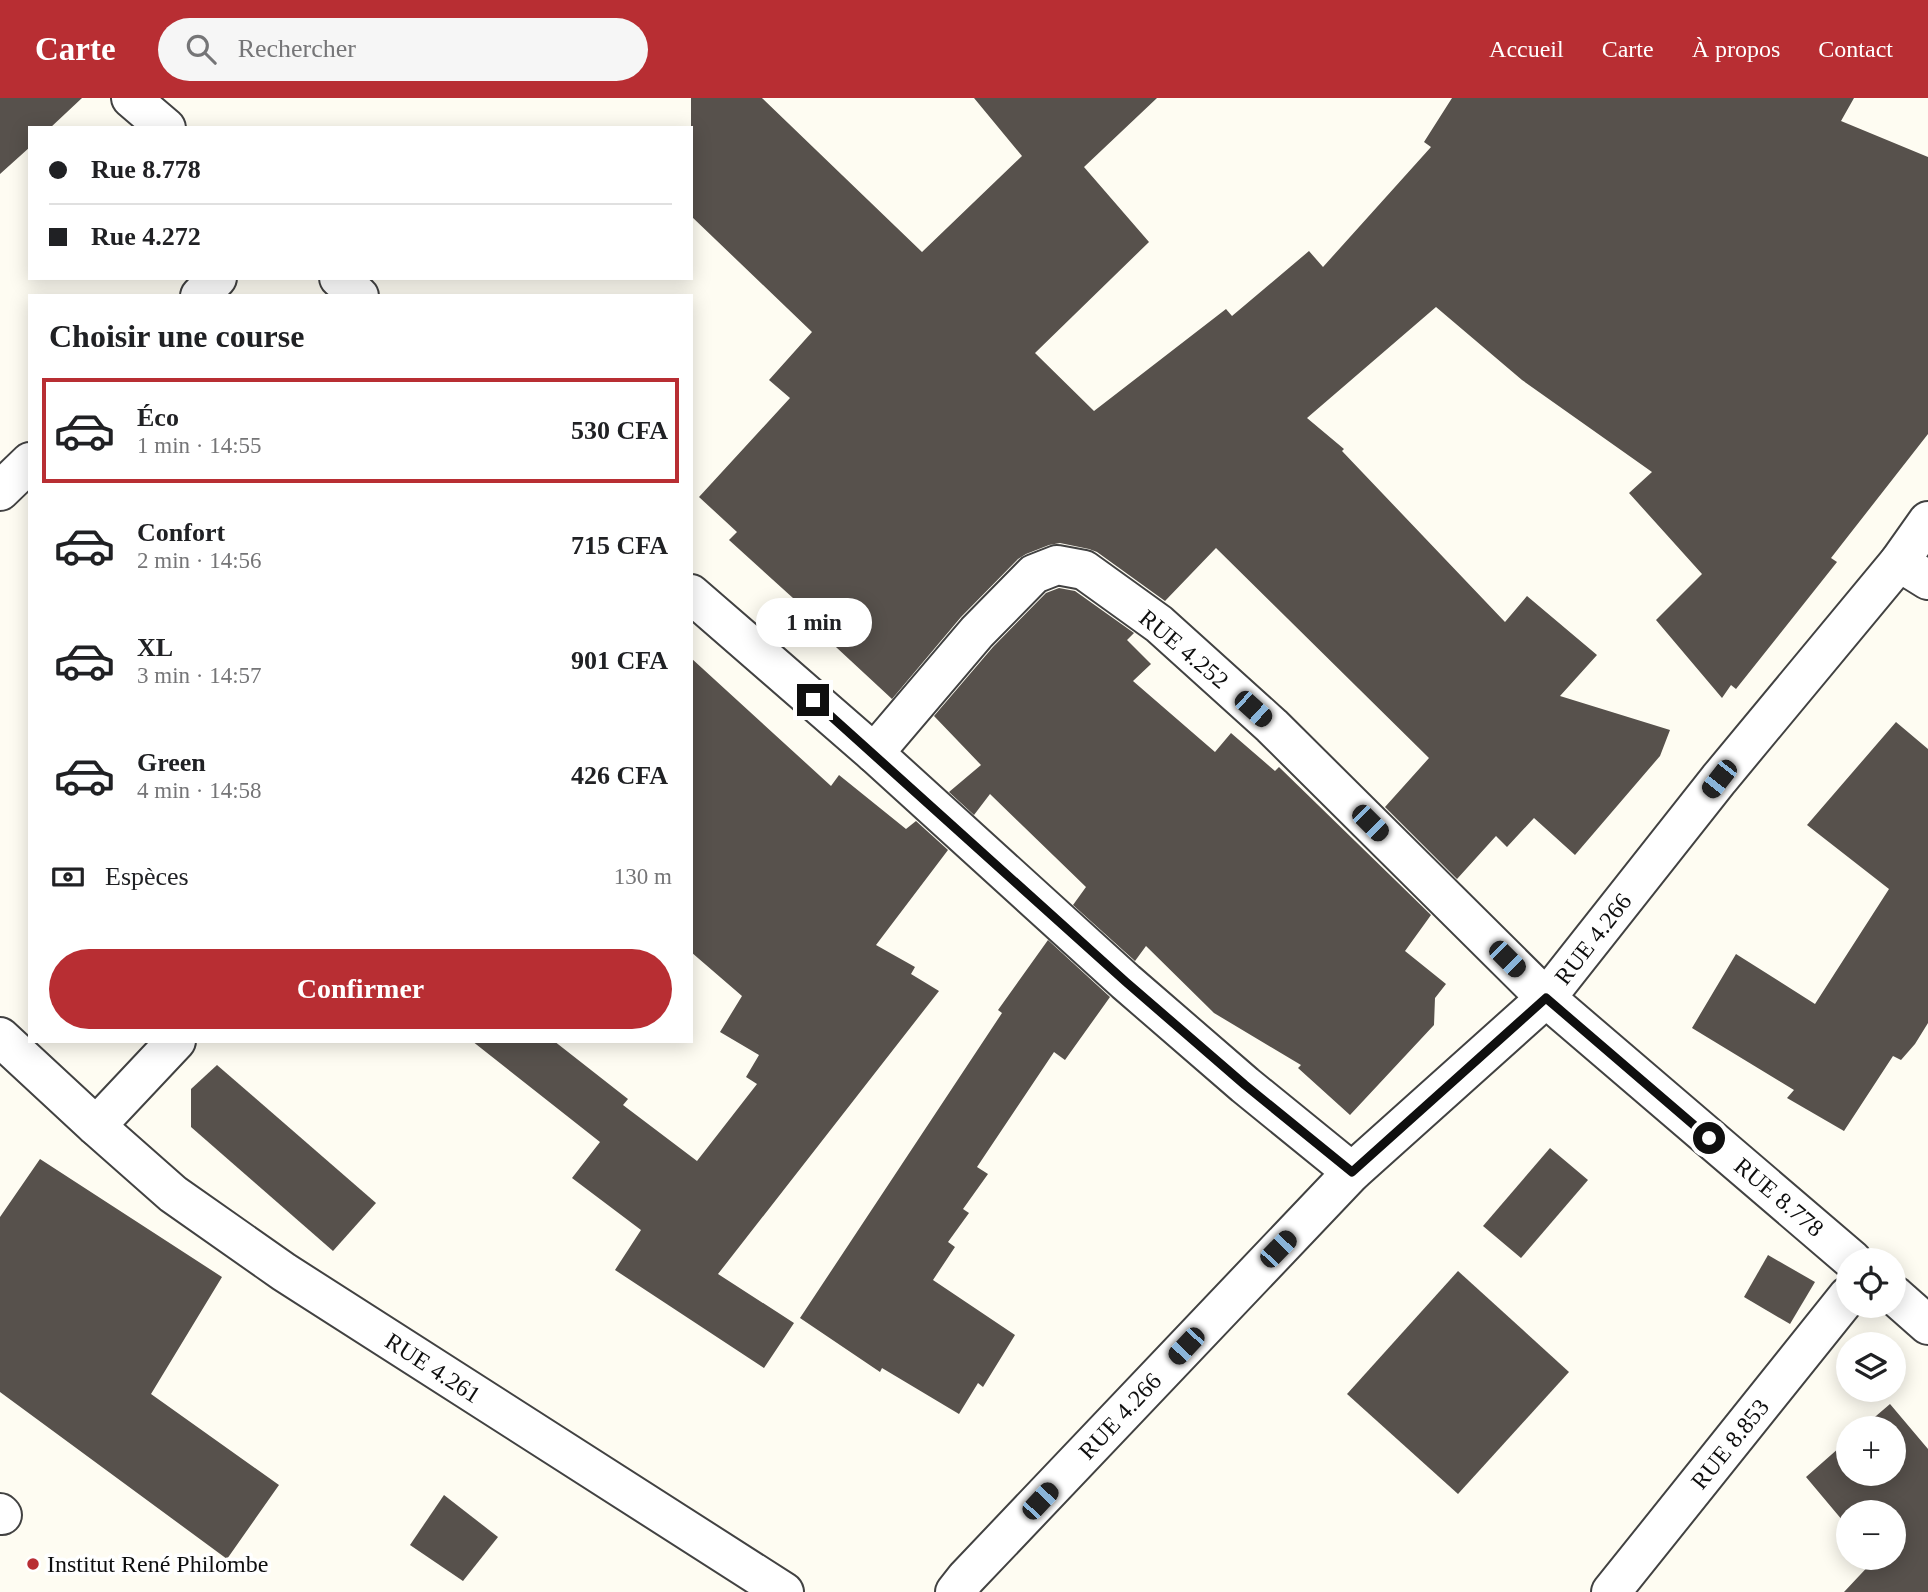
<!DOCTYPE html>
<html lang="fr">
<head>
<meta charset="utf-8">
<style>
  body { margin:0; font-family:"Times New Roman",serif; background:#f6f6f6; color:#202124; height:100vh; display:flex; flex-direction:column; font-size:26px; white-space:nowrap }
  * { box-sizing:border-box; margin:0 }
  p { font-size:23px; color:#757577 }
  .icon { flex:none; width:38px; height:38px; fill:none; stroke:currentColor; stroke-width:2; stroke-linecap:round; stroke-linejoin:round }
  .map { position:relative; flex:1; overflow:hidden }
  .details { position:absolute; left:28px; top:196px; width:665px; height:749px; display:flex; flex-direction:column; background:#fff; border-radius:0px; box-shadow:0 4px 18px #0003 }
  .details>* { flex:none }
  .guide { position:absolute; left:28px; top:28px; width:665px; height:154px; border-radius:0px; box-shadow:0 4px 18px #0003; display:grid; align-content:center; height:154px; padding:0 21px; background:#fff }
  .fabs { position:absolute; left:1836px; top:1150px; display:grid; gap:14px }
  .fabs a { display:grid; place-items:center; width:70px; height:70px; border-radius:50%; background:#fff; box-shadow:0 4px 18px #0003; font-size:35px }
  .end { position:absolute; width:32px; height:32px; margin:-16px; border:9px solid #0f0f0f; background:#fff; box-shadow:0 0 0 4px #fff }
  .from { border-radius:50% }
  .bubble { position:absolute; height:49px; border-radius:24px; background:#fff; box-shadow:0 4px 18px #0003; font-size:23px; font-weight:700; line-height:49px; text-align:center }
  .car { position:absolute; width:21px; height:42px; margin:-21px -10px; border-radius:9px; box-shadow:0 0 5px 2px #0007; background:linear-gradient(#222 24%,#8ab4d8 0 40%,#222 0 76%,#8ab4d8 0 86%,#222 0) }
  .guide b { display:flex; align-items:center; gap:24px; height:66px; font-size:26px }
  .guide b+b { border-top:2px solid #e0e0e0 }
  .guide i { width:18px; height:18px; background:#202124 }
  ul { padding:0; list-style:none }
  li { display:flex; align-items:center; gap:21px; height:105px; margin:0 14px 10px; padding:0 7px; border:4px solid transparent; border-radius:0px }
  li div { flex:1 }
  li b { display:block; font-size:26px }
  li em { font-style:normal; font-weight:700 }
  li.active { border-color:#b82e33 }
  li>.icon { width:63px; height:63px; stroke-width:1.5 }
  h2 { padding:0 21px; font-size:32px; line-height:84px }
  .pay { display:flex; align-items:center; gap:18px; height:77px; padding:0 21px; font-size:26px }
  .pay p { margin-inline-start:auto }
  .action { display:flex; gap:14px; margin-top:auto; padding:14px 21px }
  .action a { flex:1; height:80px; border-radius:42px; background:#b82e33; color:#fff; font-size:28px; font-weight:700; line-height:80px; text-align:center }
  header { display:flex; align-items:center; gap:42px; box-sizing:border-box; height:98px; padding:0 35px; background:#b82e33; color:#fff }
  header strong { font-size:33px }
  nav { display:flex; gap:38px; margin-inline-start:auto; font-size:24px }
  .search { width:490px; height:63px; background:#f6f6f6; display:flex; align-items:center; gap:18px; box-sizing:border-box; padding:0 24px; border-radius:38px; color:#757577; font-size:26px }
  .map>svg:first-child { display:block }
  .building { fill:#57514c }
  .lines { fill:none; stroke-linecap:round; stroke-linejoin:round }
  .minor-casing { stroke:#424242; stroke-width:42 }
  .tertiary-casing { stroke:#424242; stroke-width:42 }
  .minor { stroke:#fff; stroke-width:38 }
  .tertiary { stroke:#fff; stroke-width:38 }
  .route { stroke:#0f0f0f; stroke-width:9 }
  .poi-dot { fill:#b82e33; stroke:#fff; stroke-width:2.5 }
  .labels { text-anchor:middle; stroke-width:7; stroke-linejoin:round; paint-order:stroke }
  .street-label { font-size:24px; fill:#0f0f0f; stroke:#fff }
  .poi-label { font-size:24px; fill:#0f0f0f; stroke:#fff; text-anchor:start }
</style>
</head>
<body>
<header>
<strong>Carte</strong>
<div class="search"><svg class="icon" aria-label="search" viewBox="0 0 24 24"><circle cx="10" cy="10" r="6"/><path d="M15 15l6 6"/></svg>Rechercher</div>
<nav><a>Accueil</a><a>Carte</a><a>À propos</a><a>Contact</a></nav>
</header>
<div class="map">
<svg width="1928" height="1494" viewBox="0 0 1928 1494">
  <rect width="100%" height="100%" fill="#fefcf2"/>
  <g class="building">
    <path d="M 0,0 L 82,0 L 50,30 L 30,30 L 30,49 L 0,76 Z"/>
    <path d="M 691,0 L 762,0 L 922,154 L 1022,58 L 974,0 L 1157,0 L 1084,69 L 1149,144 L 1035,255 L 1094,313 L 1226,211 L 1232,218 L 1309,153 L 1323,169 L 1431,49 L 1424,44 L 1452,0 L 1854,0 L 1841,23 L 1928,59 L 1928,336 L 1831,460 L 1837,464 L 1736,591 L 1731,587 L 1722,600 L 1656,522 L 1702,476 L 1629,395 L 1652,374 L 1522,282 L 1436,209 L 1307,320 L 1344,351 L 1342,353 L 1505,524 L 1527,498 L 1597,557 L 1560,598 L 1670,632 L 1660,658 L 1575,757 L 1534,720 L 1507,749 L 1496,738 L 1457,781 L 1385,709 L 1429,660 L 1216,450 L 1165,503 L 1097,454 L 1089,451 L 1060,445 L 1049,447 L 1026,456 L 1018,461 L 961,519 L 892,601 L 809,524 L 814,519 L 729,442 L 737,434 L 699,399 L 790,300 L 769,282 L 812,234 L 691,118 Z"/>
    <path d="M 1059,490 L 1075,493 L 1134,535 L 1127,542 L 1151,566 L 1133,583 L 1215,654 L 1231,635 L 1275,673 L 1279,669 L 1431,817 L 1405,853 L 1446,886 L 1435,900 L 1434,927 L 1350,1017 L 1298,970 L 1301,967 L 1214,915 L 1146,848 L 1135,863 L 1073,807 L 1086,789 L 990,696 L 974,717 L 949,694 L 981,667 L 934,618 L 993,549 L 1046,495 Z"/>
    <path d="M 691,560 L 831,688 L 839,677 L 906,731 L 916,723 L 948,752 L 876,847 L 915,869 L 911,876 L 939,893 L 718,1176 L 794,1225 L 764,1270 L 615,1172 L 641,1132 L 572,1080 L 600,1044 L 472,943 L 554,943 L 628,1001 L 623,1007 L 697,1063 L 757,986 L 746,979 L 759,957 L 720,934 L 742,898 L 691,854 Z"/>
    <path d="M 1896,624 L 1928,651 L 1928,925 L 1915,946 L 1901,962 L 1893,958 L 1844,1033 L 1787,1000 L 1794,992 L 1692,930 L 1736,856 L 1815,906 L 1889,791 L 1807,727 Z"/>
    <path d="M 1048,842 L 1110,899 L 1065,962 L 1054,954 L 977,1069 L 988,1076 L 963,1111 L 969,1115 L 948,1144 L 955,1149 L 933,1182 L 1015,1237 L 983,1289 L 978,1285 L 959,1316 L 882,1270 L 880,1274 L 800,1220 L 1002,915 L 998,912 Z"/>
    <path d="M 217,967 L 376,1105 L 333,1153 L 191,1029 L 191,991 Z"/>
    <path d="M 1550,1050 L 1588,1082 L 1521,1160 L 1483,1128 Z"/>
    <path d="M 40,1061 L 222,1179 L 151,1296 L 279,1387 L 227,1461 L 0,1294 L 0,1119 Z"/>
    <path d="M 1768,1157 L 1815,1184 L 1790,1226 L 1744,1199 Z"/>
    <path d="M 1458,1173 L 1569,1274 L 1458,1396 L 1347,1296 Z"/>
    <path d="M 1890,1306 L 1928,1351 L 1928,1494 L 1844,1494 L 1875,1461 L 1873,1460 L 1894,1460 L 1894,1414 L 1848,1414 L 1848,1429 L 1806,1379 L 1848,1342 L 1848,1376 L 1894,1376 L 1894,1330 L 1862,1330 Z"/>
    <path d="M 444,1397 L 498,1439 L 463,1483 L 410,1447 Z"/>
  </g>
  <g class="lines">
    <defs>
      <g id="minor">
        <path d="M 131,0 L 166,30"/>
        <path d="M 339,180 L 359,198"/>
        <path d="M 200,198 L 217,180"/>
        <path d="M 0,393 L 30,364"/>
        <path d="M 1899,464 L 1928,482"/>
        <path d="M 691,496 L 874,655 L 1126,884 L 1245,987 L 1352,1074"/>
        <path d="M 874,655 L 977,534 L 1034,476 L 1057,467 L 1084,472 L 1159,526 L 1272,628 L 1546,900 L 1852,1162"/>
        <path d="M 0,939 L 96,1028 L 173,1096 L 284,1174 L 784,1494"/>
        <path d="M 96,1028 L 176,943"/>
        <path d="M 1894,1197 L 1928,1227"/>
        <path d="M 0,1415 L 2,1417"/>
        <path d="M 1611,1494 L 1848,1198"/>
      </g>
      <path id="tertiary" d="M 955,1494 L 966,1480 L 1352,1074 L 1546,900 L 1719,681 L 1899,464 L 1928,423"/>
    </defs>
    <use href="#minor" class="minor-casing"/>
    <use href="#tertiary" class="tertiary-casing"/>
    <use href="#minor" class="minor"/>
    <use href="#tertiary" class="tertiary"/>
  </g>
  <g class="lines">
    <path class="route" d="M 813,602 L 1126,884 L 1245,987 L 1352,1074 L 1546,900 L 1709,1040"/>
  </g>
  <circle class="poi-dot" cx="33" cy="1466" r="7"/>
  <g class="labels">
    <g class="street-label">
      <text transform="translate(1184 551) rotate(40)" y="8">RUE 4.252</text>
      <text transform="translate(1593 841) rotate(-52)" y="8">RUE 4.266</text>
      <text transform="translate(1779 1099) rotate(40)" y="8">RUE 8.778</text>
      <text transform="translate(433 1270) rotate(33)" y="8">RUE 4.261</text>
      <text transform="translate(1120 1318) rotate(-47)" y="8">RUE 4.266</text>
      <text transform="translate(1730 1346) rotate(-51)" y="8">RUE 8.853</text>
    </g>
    <g class="poi-label">
      <text x="47" y="1474">Institut René Philombe</text>
    </g>
  </g>
</svg>
<div class="fabs">
<a><svg class="icon" aria-label="locate" viewBox="0 0 24 24"><circle cx="12" cy="12" r="6"/><path d="M12 2v4M12 18v4M2 12h4M18 12h4"/></svg></a>
<a><svg class="icon" aria-label="layers" viewBox="0 0 24 24"><path d="M12 4l9 5-9 5-9-5zM3 14l9 5 9-5"/></svg></a>
<a>+</a>
<a>−</a>
</div>
<i class="end from" style="left:1709px;top:1040px"></i>
<i class="end" style="left:813px;top:602px"></i>
<div class="bubble" style="left:756px;top:500px;width:116px">1 min</div>
<i class="car" style="left:1253px;top:611px;rotate:132deg"></i>
<i class="car" style="left:1719px;top:681px;rotate:218deg"></i>
<i class="car" style="left:1370px;top:725px;rotate:135deg"></i>
<i class="car" style="left:1507px;top:861px;rotate:135deg"></i>
<i class="car" style="left:1278px;top:1151px;rotate:44deg"></i>
<i class="car" style="left:1186px;top:1248px;rotate:223deg"></i>
<i class="car" style="left:1040px;top:1403px;rotate:43deg"></i>
<div class="guide">
<b><i class="from"></i>Rue 8.778</b>
<b><i></i>Rue 4.272</b>
</div>
<section class="details">
<h2>Choisir une course</h2>
<ul>
<li class="active"><svg class="icon" aria-label="car" viewBox="0 0 24 24"><path d="M5 17H2v-5l4-1 3-4h7l3 4 3 1v5h-3M9 17h6M6 11h13"/><circle cx="7" cy="17" r="2"/><circle cx="17" cy="17" r="2"/></svg><div><b>Éco</b><p>1 min · 14:55</p></div><em>530 CFA</em></li>
<li><svg class="icon" aria-label="car" viewBox="0 0 24 24"><path d="M5 17H2v-5l4-1 3-4h7l3 4 3 1v5h-3M9 17h6M6 11h13"/><circle cx="7" cy="17" r="2"/><circle cx="17" cy="17" r="2"/></svg><div><b>Confort</b><p>2 min · 14:56</p></div><em>715 CFA</em></li>
<li><svg class="icon" aria-label="car" viewBox="0 0 24 24"><path d="M5 17H2v-5l4-1 3-4h7l3 4 3 1v5h-3M9 17h6M6 11h13"/><circle cx="7" cy="17" r="2"/><circle cx="17" cy="17" r="2"/></svg><div><b>XL</b><p>3 min · 14:57</p></div><em>901 CFA</em></li>
<li><svg class="icon" aria-label="car" viewBox="0 0 24 24"><path d="M5 17H2v-5l4-1 3-4h7l3 4 3 1v5h-3M9 17h6M6 11h13"/><circle cx="7" cy="17" r="2"/><circle cx="17" cy="17" r="2"/></svg><div><b>Green</b><p>4 min · 14:58</p></div><em>426 CFA</em></li>
</ul>
<div class="pay"><svg class="icon" aria-label="cash" viewBox="0 0 24 24"><path d="M3 7h18v10H3z"/><circle cx="12" cy="12" r="2"/></svg>Espèces<p>130 m</p></div>
<div class="action"><a>Confirmer</a></div>
</section>
</div>
</body>
</html>
